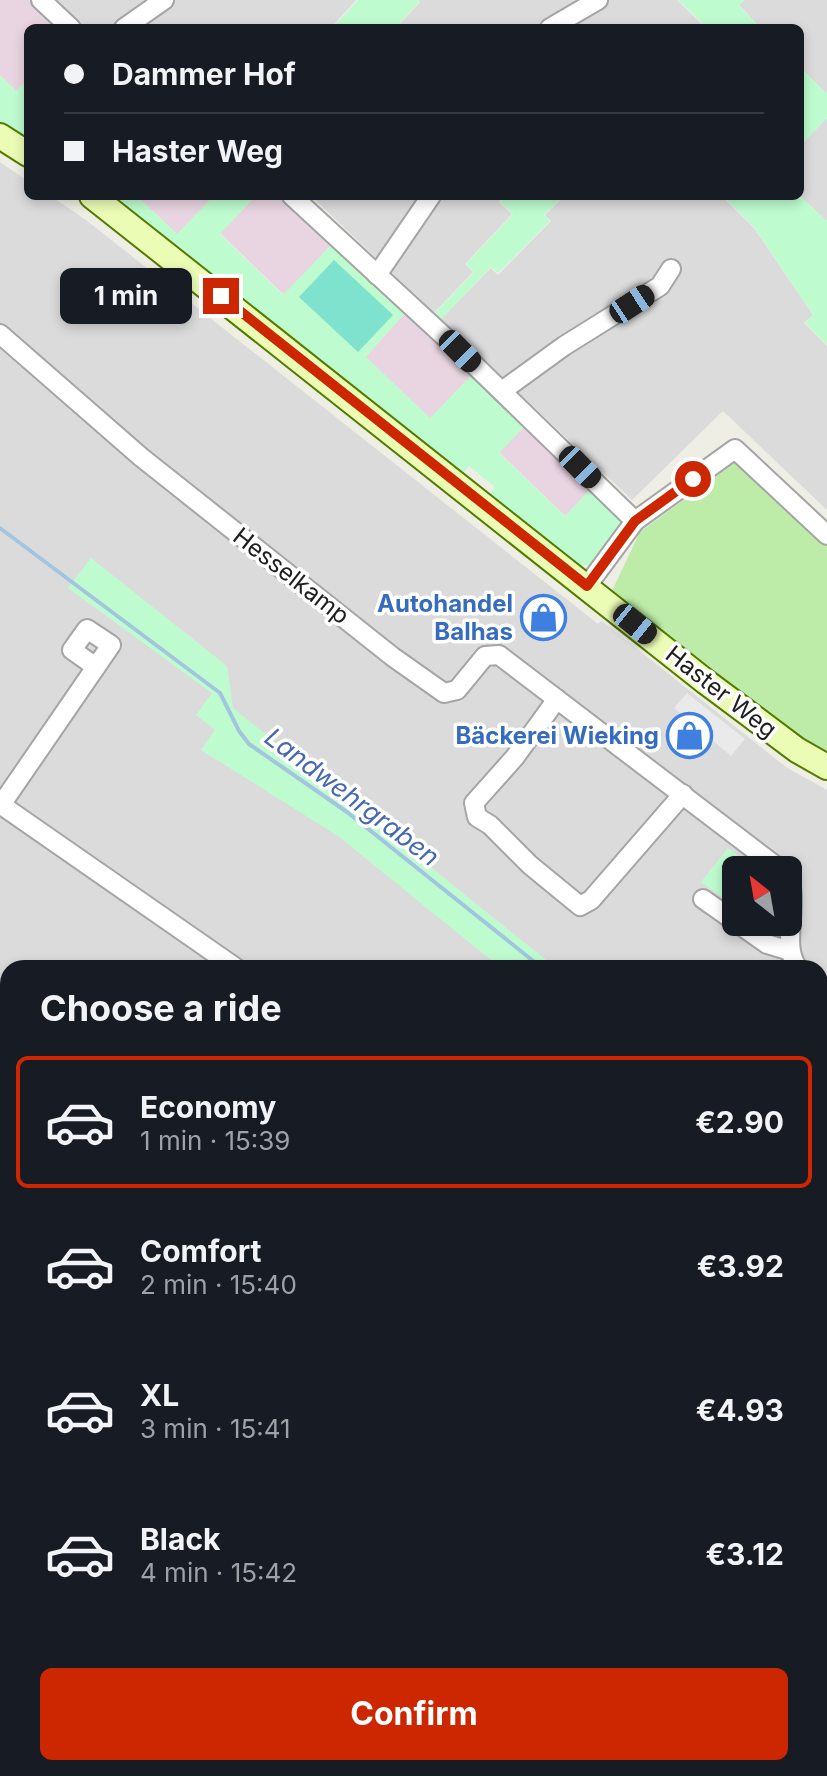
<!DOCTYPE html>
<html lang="en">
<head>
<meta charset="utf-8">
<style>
  body { margin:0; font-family:Inter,sans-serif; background:#20242c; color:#f1f3f6; height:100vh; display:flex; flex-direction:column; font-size:30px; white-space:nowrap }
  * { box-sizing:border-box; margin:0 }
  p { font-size:26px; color:#9ea1a6 }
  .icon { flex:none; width:44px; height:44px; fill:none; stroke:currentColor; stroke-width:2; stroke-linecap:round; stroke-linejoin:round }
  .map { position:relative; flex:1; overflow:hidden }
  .sheet { position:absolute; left:0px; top:960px; width:828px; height:816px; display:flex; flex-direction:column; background:#171b24; border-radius:24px 24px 0 0; box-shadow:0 4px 12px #0003 }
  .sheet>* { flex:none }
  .hud { position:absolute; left:24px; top:24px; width:780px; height:176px; border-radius:12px; box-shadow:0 4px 12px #0003; display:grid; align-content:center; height:176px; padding:0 40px; background:#171b24 }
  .needle { width:52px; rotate:329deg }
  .controls { position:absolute; left:722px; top:856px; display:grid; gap:16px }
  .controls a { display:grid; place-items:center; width:80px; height:80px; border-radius:12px; background:#171b24; box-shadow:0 4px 12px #0003; font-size:40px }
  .end { position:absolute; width:36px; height:36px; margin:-18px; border:10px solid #cc2700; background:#fff; box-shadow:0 0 0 4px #fff }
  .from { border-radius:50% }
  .bubble { position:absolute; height:56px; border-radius:12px; background:#171b24; box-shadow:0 4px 12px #0003; font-size:26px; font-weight:700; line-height:56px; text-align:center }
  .car { position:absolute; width:24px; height:48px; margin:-24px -12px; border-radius:10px; box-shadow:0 0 6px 2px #0007; background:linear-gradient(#222 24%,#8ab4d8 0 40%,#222 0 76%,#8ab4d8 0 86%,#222 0) }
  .hud b { display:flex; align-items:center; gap:28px; height:76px; font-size:30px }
  .hud b+b { border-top:2px solid #363941 }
  .hud i { width:20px; height:20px; background:#f1f3f6 }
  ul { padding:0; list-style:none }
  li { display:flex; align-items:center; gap:24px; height:132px; margin:0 16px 12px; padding:0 24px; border:4px solid transparent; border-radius:12px }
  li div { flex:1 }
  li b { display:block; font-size:30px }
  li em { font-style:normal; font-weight:700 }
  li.active { border-color:#cc2700 }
  li>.icon { width:72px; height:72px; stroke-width:1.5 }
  h2 { padding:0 40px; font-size:36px; line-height:96px }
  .button { display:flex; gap:16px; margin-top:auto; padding:16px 40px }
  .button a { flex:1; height:92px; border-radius:12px; background:#cc2700; color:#fff; font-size:32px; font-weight:700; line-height:92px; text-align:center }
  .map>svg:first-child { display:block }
  .residential { fill:#dcdbdb; fill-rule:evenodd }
  .industrial { fill:#e9d5e1 }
  .education { fill:#f9ffdd }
  .grass { fill:#bceca7 }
  .park { fill:#befccf }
  .pitch { fill:#7ee2ce }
  .parking { fill:#eaeaea }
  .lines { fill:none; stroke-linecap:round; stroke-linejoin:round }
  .stream { stroke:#a2c6df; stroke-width:4 }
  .street-casing { stroke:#a5a5a5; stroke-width:22 }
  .secondary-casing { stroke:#557a00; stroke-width:28 }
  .street { stroke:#fff; stroke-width:18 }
  .secondary { stroke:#ebfcb5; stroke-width:24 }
  .route { stroke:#cc2700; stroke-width:10 }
  .labels { text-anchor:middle; stroke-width:7; stroke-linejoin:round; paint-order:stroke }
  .street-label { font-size:24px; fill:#1e1e1e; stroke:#fff }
  .shop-label { font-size:24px; font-weight:bold; fill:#366cbe; stroke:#fff; text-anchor:end }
  .water-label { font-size:26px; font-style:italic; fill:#4668b2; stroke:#fff }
</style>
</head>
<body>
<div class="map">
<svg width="827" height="1776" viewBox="0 0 827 1776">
  <rect width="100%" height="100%" fill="#efeee4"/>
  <g class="residential">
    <path d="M 45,0 L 356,0 L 331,28 L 321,28 L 317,25 L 314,28 L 73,28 Z"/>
    <path d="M 418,0 L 677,0 L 706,28 L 396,28 L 420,2 Z"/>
    <path d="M 744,0 L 827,0 L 827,94 L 800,67 L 800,28 L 761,28 L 739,5 Z"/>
    <path d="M 827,118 L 827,221 L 800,196 L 800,146 Z"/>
    <path d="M 0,162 L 28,181 L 28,196 L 51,196 L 86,220 L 598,624 L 602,621 L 786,767 L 827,790 L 827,1015 L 820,1028 L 820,968 L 8,968 L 8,1002 L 0,997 ZM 736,870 L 788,870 L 788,922 L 736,922 Z"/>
    <path d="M 311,196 L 504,196 L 499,202 L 512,214 L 465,264 L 473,272 L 434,313 Z"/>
    <path d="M 564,196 L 722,196 L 754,228 L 813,315 L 804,323 L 827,346 L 827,510 L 723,411 L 632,500 L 441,319 L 491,268 L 498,275 L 551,221 L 545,215 Z"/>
    <path d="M 827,1068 L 827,1202 L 820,1196 L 820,1080 Z"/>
    <path d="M 820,1326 L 827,1329 L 827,1759 L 815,1776 L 605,1776 L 586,1768 L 820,1768 Z"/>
    <path d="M 0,1488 L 8,1493 L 8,1768 L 546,1768 L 544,1776 L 0,1776 Z"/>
  </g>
  <g class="industrial">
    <path d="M 0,0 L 29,0 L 59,28 L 28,28 L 28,79 L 16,91 L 0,75 Z"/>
    <path d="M 137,196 L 214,196 L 177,234 Z"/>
    <path d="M 256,196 L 284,196 L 334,242 L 284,295 L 220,233 Z"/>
    <path d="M 406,312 L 473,374 L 430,419 L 365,357 Z"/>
    <path d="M 528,423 L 594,486 L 565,516 L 499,452 Z"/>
  </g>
  <path class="education" d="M 8,1240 L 8,1493 L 0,1488 L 0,1252 Z"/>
  <g class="grass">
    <path d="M 740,459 L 827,542 L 827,754 L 801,742 L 611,593 L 640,532 Z"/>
    <path d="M 0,997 L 8,1002 L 8,1164 L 0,1160 Z"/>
    <path d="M 820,1215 L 827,1220 L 827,1278 L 820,1276 Z"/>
  </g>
  <g class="park">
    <path d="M 358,0 L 417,0 L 419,2 L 395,28 L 332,28 Z"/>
    <path d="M 678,0 L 744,0 L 739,6 L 761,28 L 708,28 Z"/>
    <path d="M 800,67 L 827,94 L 827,118 L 800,146 Z"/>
    <path d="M 0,75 L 16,91 L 28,79 L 28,144 L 0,126 Z"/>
    <path d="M 105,196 L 137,196 L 177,234 L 214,196 L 256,196 L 220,234 L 283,295 L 334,242 L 406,312 L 366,357 L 430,418 L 473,374 L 528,423 L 499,453 L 565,516 L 594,486 L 619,512 L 620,527 L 593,564 L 578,567 L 487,497 L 495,487 L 469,466 L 460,476 Z"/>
    <path d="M 506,196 L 563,196 L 544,215 L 550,221 L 498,273 L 491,267 L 441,319 L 435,313 L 474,272 L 466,264 L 513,214 L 500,202 Z"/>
    <path d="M 723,196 L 800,196 L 827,221 L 827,345 L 805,323 L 813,315 L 754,227 Z"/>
    <path d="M 91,558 L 227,666 L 233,708 L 556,968 L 501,968 L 338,836 L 201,750 L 215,730 L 196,715 L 212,693 L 68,588 Z"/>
    <path d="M 728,848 L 757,870 L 736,870 L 736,907 L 701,882 Z"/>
  </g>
  <g class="pitch">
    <path d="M 334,260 L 393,315 L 358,352 L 299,297 Z"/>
    <path d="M 0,1186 L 8,1191 L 8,1240 L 0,1252 Z"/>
  </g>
  <path class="parking" d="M 687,693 L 745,739 L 731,756 L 674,708 Z"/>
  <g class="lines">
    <g class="stream">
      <path d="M 0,528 L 220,693 L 239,731 L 249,744 L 347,812 L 542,968"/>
      <path d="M 0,1165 L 8,1169"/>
    </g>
    <defs>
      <g id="street">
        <path d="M 41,0 L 71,28"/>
        <path d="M 124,28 L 164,0"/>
        <path d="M 550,28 L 598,0"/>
        <path d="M 292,196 L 460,351 L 635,521"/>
        <path d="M 377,275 L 431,196"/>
        <path d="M 0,334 L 141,457 L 393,657 L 444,693 L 457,690 L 485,656 L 499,655 L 781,870"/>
        <path d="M 502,391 L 564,346 L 660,286 L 671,269"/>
        <path d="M 587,586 L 635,521 L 735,449 L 827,535"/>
        <path d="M 557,699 L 515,757 L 474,803 L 477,817 L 490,825 L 530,865 L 580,906 L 591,900 L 683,794"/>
        <path d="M 0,804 L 236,968"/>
        <path d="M 1,805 L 111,645 L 87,629 L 72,650 L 96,667"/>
        <path d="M 788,877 C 800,905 780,945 798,968"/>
        <path d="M 703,899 L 767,944 L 790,951"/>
        <path d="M 820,985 L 827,989"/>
        <path d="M 820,1404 L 827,1407"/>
        <path d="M 0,1611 L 8,1616"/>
        <path d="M 820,1625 L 827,1630"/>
        <path d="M 530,1768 L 557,1776"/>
        <path d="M 176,1776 L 181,1768"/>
      </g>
      <g id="secondary">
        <path d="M 0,136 L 28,154"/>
        <path d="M 92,196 L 706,682 L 797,750 L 827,767"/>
        <path d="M 820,1056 L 827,1044"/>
        <path d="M 568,1776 L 571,1768"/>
      </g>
    </defs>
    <use href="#street" class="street-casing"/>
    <use href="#secondary" class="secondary-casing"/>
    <use href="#street" class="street"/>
    <use href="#secondary" class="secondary"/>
  </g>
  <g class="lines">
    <path class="route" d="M 221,296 L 587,586 L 635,521 L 693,479"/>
  </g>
  <defs>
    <symbol id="shop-ring" viewBox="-11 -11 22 22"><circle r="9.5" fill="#fff" stroke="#3f7fe0" stroke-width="1.5"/><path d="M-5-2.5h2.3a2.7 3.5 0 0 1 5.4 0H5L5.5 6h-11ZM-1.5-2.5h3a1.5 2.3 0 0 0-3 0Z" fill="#3f7fe0"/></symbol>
  </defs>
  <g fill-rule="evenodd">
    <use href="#shop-ring" x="518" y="592" width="51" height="51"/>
    <use href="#shop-ring" x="664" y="710" width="51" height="51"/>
  </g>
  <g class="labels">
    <g class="street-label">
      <text transform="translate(291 576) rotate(38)" y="8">Hesselkamp</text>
      <text transform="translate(721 692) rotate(38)" y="8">Haster Weg</text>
    </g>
    <g class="shop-label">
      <text x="513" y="612">Autohandel<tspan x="513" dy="28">Balhas</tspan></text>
      <text x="659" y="744">Bäckerei Wieking</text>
    </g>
    <g class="water-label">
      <text transform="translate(352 797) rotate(37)" y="9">Landwehrgraben</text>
    </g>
  </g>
</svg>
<div class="controls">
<a><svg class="needle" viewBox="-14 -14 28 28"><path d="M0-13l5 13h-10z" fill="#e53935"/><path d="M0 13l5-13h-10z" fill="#9ea1a6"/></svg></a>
</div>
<i class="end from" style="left:693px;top:479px"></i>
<i class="end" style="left:221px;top:296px"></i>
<div class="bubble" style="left:60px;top:268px;width:132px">1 min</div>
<i class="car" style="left:632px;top:304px;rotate:57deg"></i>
<i class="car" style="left:460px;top:351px;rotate:135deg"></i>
<i class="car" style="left:580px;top:467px;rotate:135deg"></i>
<i class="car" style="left:635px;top:624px;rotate:129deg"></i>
<div class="hud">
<b><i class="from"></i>Dammer Hof</b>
<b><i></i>Haster Weg</b>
</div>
<section class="sheet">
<h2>Choose a ride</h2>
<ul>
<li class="active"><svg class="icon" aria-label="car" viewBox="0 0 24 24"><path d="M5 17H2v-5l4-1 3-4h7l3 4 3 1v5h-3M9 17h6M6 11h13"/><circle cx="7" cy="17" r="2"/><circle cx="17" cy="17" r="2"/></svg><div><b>Economy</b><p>1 min · 15:39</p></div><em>€2.90</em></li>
<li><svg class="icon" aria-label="car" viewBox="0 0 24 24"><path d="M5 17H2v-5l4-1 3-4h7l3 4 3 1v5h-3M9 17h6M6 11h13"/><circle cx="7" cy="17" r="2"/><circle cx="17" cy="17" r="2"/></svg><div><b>Comfort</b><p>2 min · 15:40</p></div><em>€3.92</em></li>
<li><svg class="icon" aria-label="car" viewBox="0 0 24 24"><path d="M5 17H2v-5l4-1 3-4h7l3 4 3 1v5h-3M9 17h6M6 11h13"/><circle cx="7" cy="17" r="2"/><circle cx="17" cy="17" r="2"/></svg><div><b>XL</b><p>3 min · 15:41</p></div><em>€4.93</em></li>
<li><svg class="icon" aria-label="car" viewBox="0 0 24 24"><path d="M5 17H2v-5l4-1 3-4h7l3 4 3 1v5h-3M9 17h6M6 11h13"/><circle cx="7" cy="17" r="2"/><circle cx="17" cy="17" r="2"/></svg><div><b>Black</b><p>4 min · 15:42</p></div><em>€3.12</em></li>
</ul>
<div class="button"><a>Confirm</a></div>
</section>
</div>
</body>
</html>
